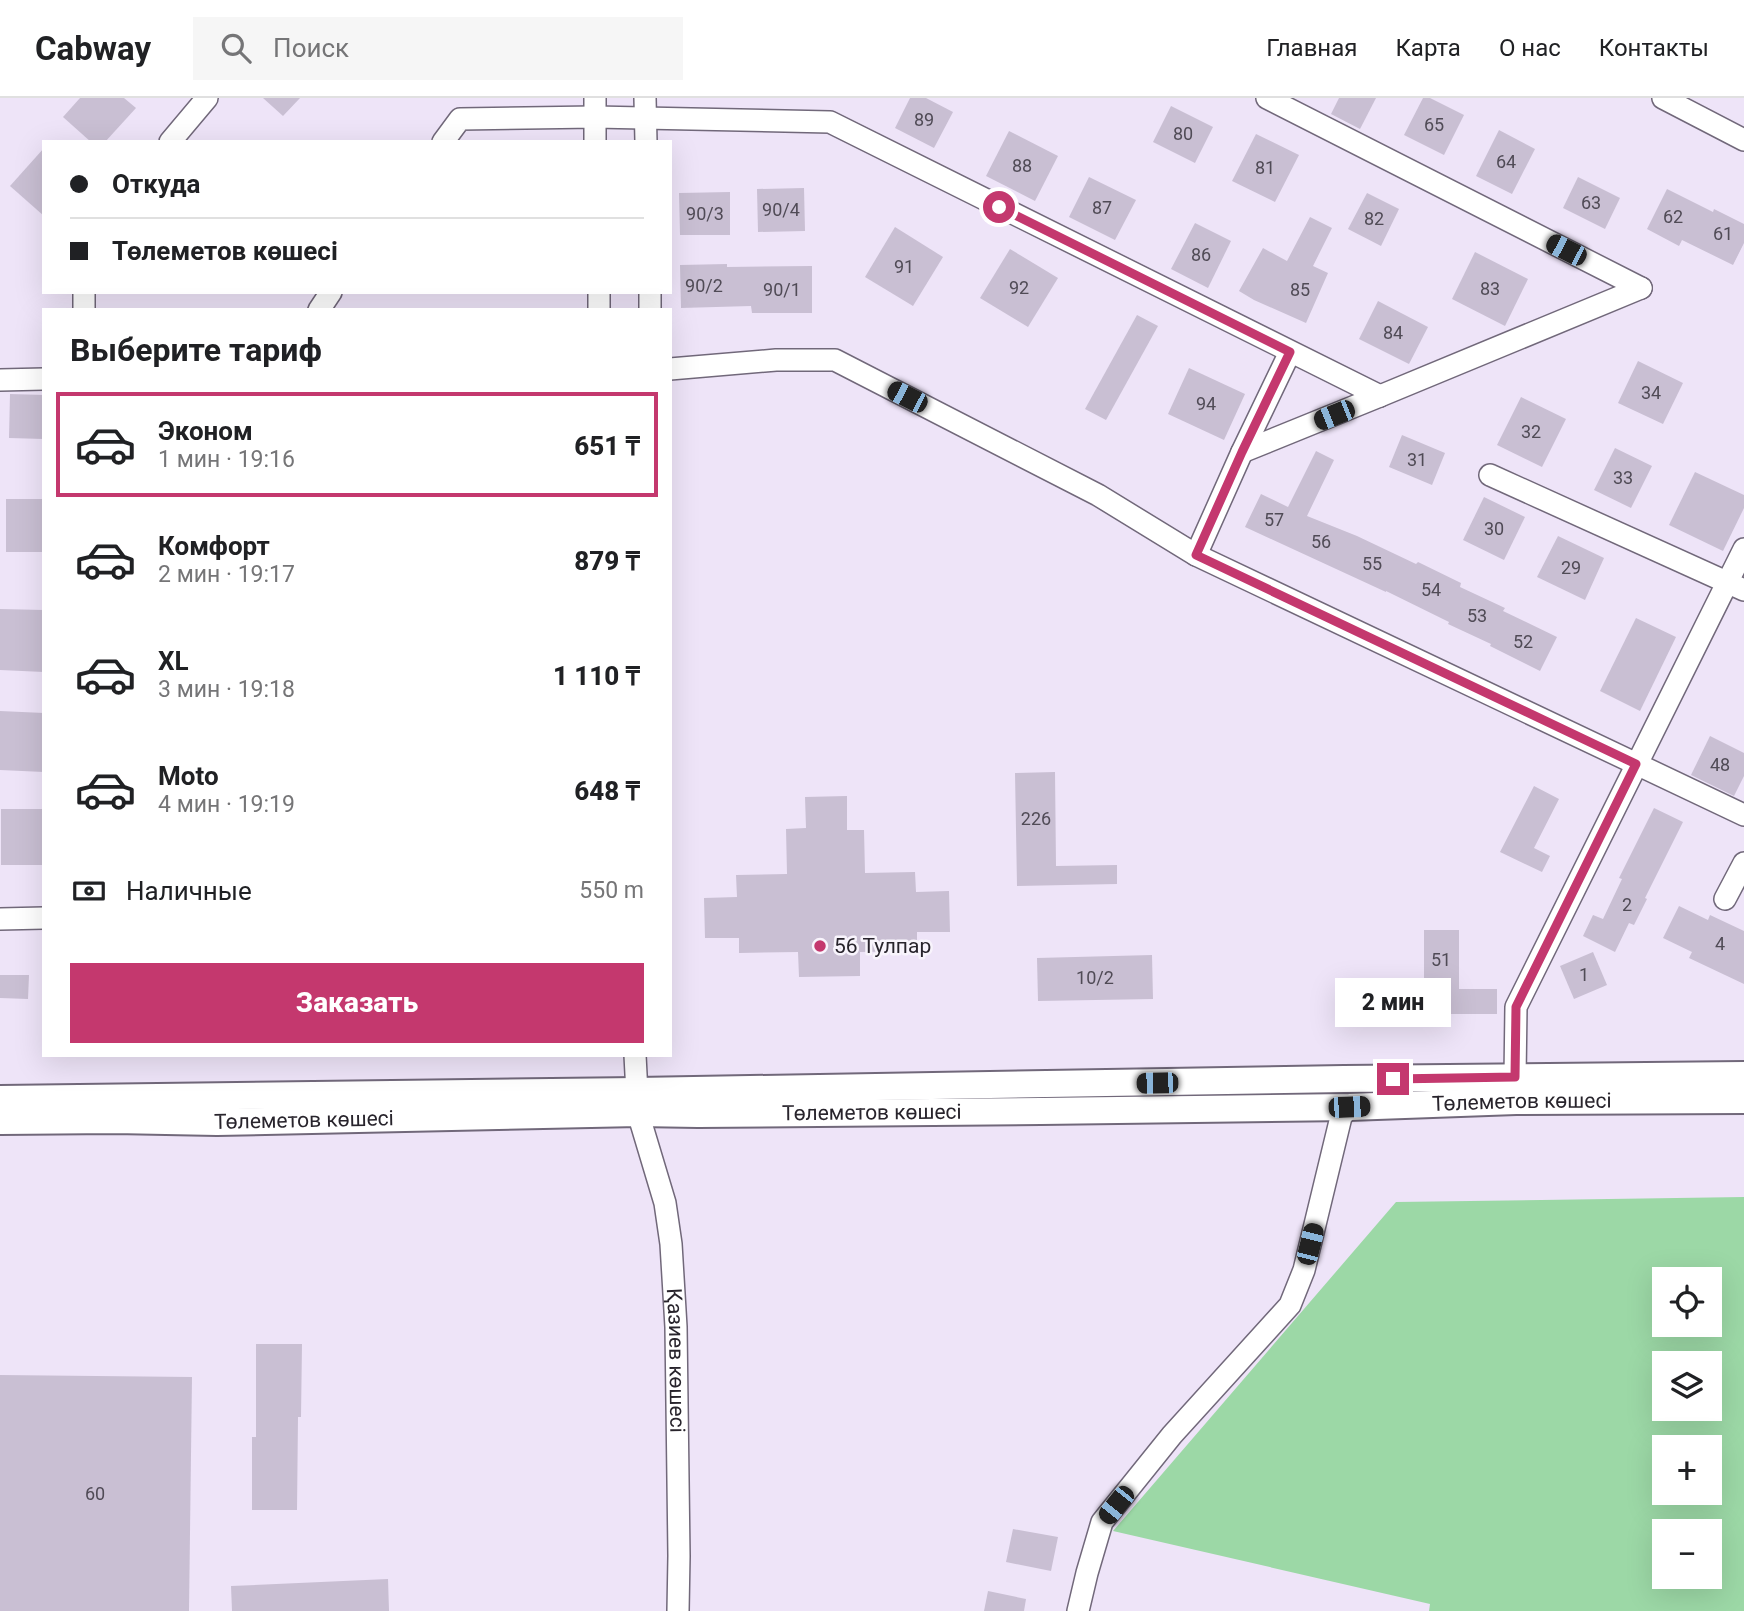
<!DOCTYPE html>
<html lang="ru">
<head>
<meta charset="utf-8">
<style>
  body { margin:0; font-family:Roboto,sans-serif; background:#f6f6f6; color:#202124; height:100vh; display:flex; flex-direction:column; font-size:26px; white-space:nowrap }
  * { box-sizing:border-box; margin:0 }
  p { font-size:23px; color:#757577 }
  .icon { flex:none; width:38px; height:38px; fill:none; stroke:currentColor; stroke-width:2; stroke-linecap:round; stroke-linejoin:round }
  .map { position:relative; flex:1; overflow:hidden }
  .side { position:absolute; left:42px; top:210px; width:630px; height:749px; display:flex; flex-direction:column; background:#fff; border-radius:0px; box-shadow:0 7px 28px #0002 }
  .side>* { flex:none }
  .banner { position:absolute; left:42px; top:42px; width:630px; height:154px; border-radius:0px; box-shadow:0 7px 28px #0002; display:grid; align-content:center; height:154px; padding:0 28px; background:#fff }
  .fabs { position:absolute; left:1652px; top:1169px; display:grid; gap:14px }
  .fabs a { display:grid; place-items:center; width:70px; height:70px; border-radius:0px; background:#fff; box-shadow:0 7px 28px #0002; font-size:35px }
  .end { position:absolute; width:32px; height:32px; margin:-16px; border:9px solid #c4386e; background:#fff; box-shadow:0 0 0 4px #fff }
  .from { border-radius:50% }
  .bubble { position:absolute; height:49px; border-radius:0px; background:#fff; box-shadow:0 7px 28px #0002; font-size:23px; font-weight:800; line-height:49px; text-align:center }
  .car { position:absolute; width:21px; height:42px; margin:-21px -10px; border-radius:9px; box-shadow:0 0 5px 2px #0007; background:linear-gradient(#222 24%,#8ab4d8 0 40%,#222 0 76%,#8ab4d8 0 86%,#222 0) }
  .banner b { display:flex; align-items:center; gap:24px; height:66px; font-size:26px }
  .banner b+b { border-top:2px solid #e0e0e0 }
  .banner i { width:18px; height:18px; background:#202124 }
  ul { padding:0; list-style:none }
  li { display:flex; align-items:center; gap:21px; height:105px; margin:0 14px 10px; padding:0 14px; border:4px solid transparent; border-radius:0px }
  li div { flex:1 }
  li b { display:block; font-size:26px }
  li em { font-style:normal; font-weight:800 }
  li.on { border-color:#c4386e }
  li>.icon { width:63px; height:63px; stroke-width:1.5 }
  h2 { padding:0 28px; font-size:32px; line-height:84px }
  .pay { display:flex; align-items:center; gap:18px; height:77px; padding:0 28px; font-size:26px }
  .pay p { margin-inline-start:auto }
  .primary-button { display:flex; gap:14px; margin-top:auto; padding:14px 28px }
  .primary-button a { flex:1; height:80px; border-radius:0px; background:#c4386e; color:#fff; font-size:28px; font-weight:800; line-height:80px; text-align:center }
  header { display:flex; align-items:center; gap:42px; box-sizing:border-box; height:98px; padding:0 35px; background:#fff; border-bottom:2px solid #e0e0e0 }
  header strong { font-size:33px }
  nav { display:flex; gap:38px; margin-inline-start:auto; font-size:24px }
  .search { width:490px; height:63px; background:#f6f6f6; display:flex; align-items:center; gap:18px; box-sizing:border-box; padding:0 24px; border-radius:0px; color:#757577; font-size:26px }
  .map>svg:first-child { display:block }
  .green { fill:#9cd8a6; fill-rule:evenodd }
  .building { fill:#c9bfd3 }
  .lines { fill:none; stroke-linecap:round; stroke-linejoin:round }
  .minor-casing { stroke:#71687a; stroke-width:24 }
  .major-casing { stroke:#71687a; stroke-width:30 }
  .minor { stroke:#fff; stroke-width:21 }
  .major { stroke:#fff; stroke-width:26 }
  .route { stroke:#c4386e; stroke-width:9 }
  .poi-dot { fill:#c4386e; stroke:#f8f4fc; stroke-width:2.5 }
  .labels { text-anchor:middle; stroke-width:5; stroke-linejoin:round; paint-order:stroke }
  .number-label { font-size:18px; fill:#504b56 }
  .poi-label { font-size:21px; fill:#28242c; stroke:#f8f4fc; text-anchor:start }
  .street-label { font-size:21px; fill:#28242c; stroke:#f8f4fc }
</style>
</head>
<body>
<header>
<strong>Cabway</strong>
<div class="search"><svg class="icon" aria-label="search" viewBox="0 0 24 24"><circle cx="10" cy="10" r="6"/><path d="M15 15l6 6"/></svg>Поиск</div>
<nav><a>Главная</a><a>Карта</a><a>О нас</a><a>Контакты</a></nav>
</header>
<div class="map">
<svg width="1744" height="1513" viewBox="0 0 1744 1513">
  <rect width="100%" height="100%" fill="#eee4f8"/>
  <path class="green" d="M 1744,1099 L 1744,1513 L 1429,1513 L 1430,1506 L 1113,1433 L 1396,1104 ZM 1664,1181 L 1710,1181 L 1710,1227 L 1664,1227 ZM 1664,1265 L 1710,1265 L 1710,1311 L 1664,1311 ZM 1664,1349 L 1710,1349 L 1710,1395 L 1664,1395 ZM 1664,1433 L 1710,1433 L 1710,1479 L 1664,1479 Z"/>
  <g class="building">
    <path d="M 80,0 L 124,0 L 136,10 L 105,44 L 91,44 L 63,19 Z"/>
    <path d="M 263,0 L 300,0 L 283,18 Z"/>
    <path d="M 910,0 L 926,0 L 953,14 L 934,50 L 895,30 Z"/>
    <path d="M 1339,0 L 1376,0 L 1360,31 L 1331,16 Z"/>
    <path d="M 1423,0 L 1430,0 L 1464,17 L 1444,57 L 1404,37 Z"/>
    <path d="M 1171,8 L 1213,29 L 1195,65 L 1153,44 Z"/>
    <path d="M 1499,32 L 1535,51 L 1512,96 L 1476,78 Z"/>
    <path d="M 1009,33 L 1058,58 L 1035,103 L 986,78 Z"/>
    <path d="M 1256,36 L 1299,57 L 1275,104 L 1232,83 Z"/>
    <path d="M 44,50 L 44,118 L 10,88 Z"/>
    <path d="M 1089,79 L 1136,102 L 1115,142 L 1069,119 Z"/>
    <path d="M 1578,79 L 1620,100 L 1605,131 L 1563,110 Z"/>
    <path d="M 804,90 L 805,133 L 758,134 L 757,91 Z"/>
    <path d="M 1667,91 L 1713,114 L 1714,111 L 1744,126 L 1744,145 L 1733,167 L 1682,142 L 1679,148 L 1647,131 Z"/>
    <path d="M 730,94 L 730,137 L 680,137 L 679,95 Z"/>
    <path d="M 1367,95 L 1399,111 L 1381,148 L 1348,131 Z"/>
    <path d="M 1310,119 L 1332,130 L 1313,168 L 1328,175 L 1306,225 L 1254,202 L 1239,193 L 1263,150 L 1287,163 Z"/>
    <path d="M 1195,125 L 1231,143 L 1208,190 L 1171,171 Z"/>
    <path d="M 895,129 L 943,159 L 913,208 L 865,179 Z"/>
    <path d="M 1010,151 L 1058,180 L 1028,229 L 980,200 Z"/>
    <path d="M 1475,154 L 1528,181 L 1505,228 L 1452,201 Z"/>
    <path d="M 727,166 L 727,169 L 812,168 L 812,215 L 752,215 L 751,208 L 681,210 L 680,167 Z"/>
    <path d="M 1378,203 L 1428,229 L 1409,266 L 1359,241 Z"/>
    <path d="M 1137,217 L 1158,228 L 1106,322 L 1085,311 Z"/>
    <path d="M 1638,263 L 1683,285 L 1663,326 L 1618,305 Z"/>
    <path d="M 1189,270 L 1245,296 L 1224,342 L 1168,316 Z"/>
    <path d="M 10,296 L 44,297 L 44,341 L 9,340 Z"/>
    <path d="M 1521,299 L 1566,321 L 1542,369 L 1497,347 Z"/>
    <path d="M 1402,337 L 1445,355 L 1432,387 L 1389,369 Z"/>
    <path d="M 1615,350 L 1652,368 L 1631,410 L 1594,392 Z"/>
    <path d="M 1316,353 L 1334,362 L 1307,418 L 1357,438 L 1416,466 L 1418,464 L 1461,485 L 1460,489 L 1505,510 L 1503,513 L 1557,539 L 1540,573 L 1490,548 L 1491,546 L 1448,526 L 1449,524 L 1386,493 L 1386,494 L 1245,429 L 1261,396 L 1288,409 Z"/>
    <path d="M 1695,374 L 1744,397 L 1744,410 L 1723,453 L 1669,427 Z"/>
    <path d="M 1484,399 L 1525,419 L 1504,462 L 1463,442 Z"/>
    <rect x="6" y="401" width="38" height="53"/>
    <path d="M 1558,438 L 1604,460 L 1585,502 L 1537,479 Z"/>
    <path d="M 0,511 L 44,512 L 44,574 L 0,572 Z"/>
    <path d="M 1636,520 L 1676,539 L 1640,613 L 1600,593 Z"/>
    <path d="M 0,613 L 44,615 L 44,674 L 0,672 Z"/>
    <path d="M 1710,638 L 1744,655 L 1744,678 L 1734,698 L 1691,677 Z"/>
    <path d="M 1055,674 L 1056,768 L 1117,767 L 1117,786 L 1017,788 L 1015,675 Z"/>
    <path d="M 1534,688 L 1559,701 L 1534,750 L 1550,758 L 1542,774 L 1500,754 Z"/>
    <path d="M 847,698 L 847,732 L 864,732 L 865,775 L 915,774 L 916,794 L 949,793 L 950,834 L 917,834 L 917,853 L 860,854 L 860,878 L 799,879 L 798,854 L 739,855 L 739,840 L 705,840 L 704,800 L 737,799 L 736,777 L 787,776 L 786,731 L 806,730 L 805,699 Z"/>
    <path d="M 1654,710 L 1683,724 L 1645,800 L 1647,801 L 1634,827 L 1629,825 L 1615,854 L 1583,838 L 1593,817 L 1603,821 L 1622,781 L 1619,780 Z"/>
    <rect x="1" y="711" width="43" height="56"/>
    <path d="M 1679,808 L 1708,822 L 1710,817 L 1744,833 L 1744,886 L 1689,860 L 1692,854 L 1663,840 Z"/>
    <path d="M 1424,832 L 1459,832 L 1459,891 L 1497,891 L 1497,916 L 1424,916 Z"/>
    <path d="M 1593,854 L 1607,887 L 1574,901 L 1560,868 Z"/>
    <path d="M 1152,857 L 1153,901 L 1038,903 L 1037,860 Z"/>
    <path d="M 0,877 L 29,877 L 28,901 L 0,900 Z"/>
    <path d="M 256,1246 L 302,1246 L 301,1319 L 298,1319 L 297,1412 L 252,1412 L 252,1339 L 256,1339 Z"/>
    <path d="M 0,1277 L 192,1279 L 189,1513 L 0,1513 Z"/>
    <path d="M 1013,1431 L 1058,1439 L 1051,1473 L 1006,1464 Z"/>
    <path d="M 388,1481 L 389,1513 L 232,1513 L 231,1488 Z"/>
    <path d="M 988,1493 L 1026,1501 L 1024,1513 L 984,1513 Z"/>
  </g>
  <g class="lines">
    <defs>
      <g id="minor">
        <path d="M 595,0 L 595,44"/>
        <path d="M 645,0 L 646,44"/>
        <path d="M 1267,0 L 1641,190"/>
        <path d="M 1663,0 L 1744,42"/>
        <path d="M 170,44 L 207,0"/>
        <path d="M 443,44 L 460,21 L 595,19 L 830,24 L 1380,298"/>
        <path d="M 599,194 L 599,212"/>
        <path d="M 650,194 L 650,212"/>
        <path d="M 84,212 L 84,194"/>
        <path d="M 319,212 L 331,194"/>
        <path d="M 670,271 L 776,262 L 835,262 L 1098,397 L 1196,457 L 1744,717"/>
        <path d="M 0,282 L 44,281"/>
        <path d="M 1242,354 L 1380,298 L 1641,190"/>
        <path d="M 1490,377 L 1744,492"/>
        <path d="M 1196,457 L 1242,354 L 1290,254"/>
        <path d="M 1725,801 L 1744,765"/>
        <path d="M 0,821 L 44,820"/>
        <path id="s1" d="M 635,957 L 638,1015 L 665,1105 L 671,1146 L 676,1229 L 679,1458 L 678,1513"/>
        <path d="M 1515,979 L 1516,909 L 1744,451"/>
        <path d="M 1078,1513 L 1087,1475 L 1102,1424 L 1172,1337 L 1290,1207 L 1304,1172 L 1341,1019 L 1349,1009"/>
      </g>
      <g id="major">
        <path d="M 0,1001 L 637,993 L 1344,981 L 1744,977"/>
        <path id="s2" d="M 0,1023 L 115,1022 L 217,1024 L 638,1015 L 698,1016 L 1041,1013 L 1349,1009 L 1516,1003 L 1744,1002"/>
      </g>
    </defs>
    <use href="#minor" class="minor-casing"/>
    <use href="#major" class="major-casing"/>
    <use href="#minor" class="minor"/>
    <use href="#major" class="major"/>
  </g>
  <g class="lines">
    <path class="route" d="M 999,109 L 1290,254 L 1242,354 L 1196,457 L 1636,666 L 1516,909 L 1515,979 L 1393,981"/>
  </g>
  <circle class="poi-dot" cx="820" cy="848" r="7"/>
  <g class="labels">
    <g class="number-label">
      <text x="924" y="28">89</text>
      <text x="1434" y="33">65</text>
      <text x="1183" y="42">80</text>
      <text x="1506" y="70">64</text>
      <text x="1022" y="74">88</text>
      <text x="1265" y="76">81</text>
      <text x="1591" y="111">63</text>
      <text x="1102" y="116">87</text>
      <text x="781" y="118">90/4</text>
      <text x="705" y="122">90/3</text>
      <text x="1673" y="125">62</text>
      <text x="1374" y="127">82</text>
      <text x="1723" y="142">61</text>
      <text x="1201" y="163">86</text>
      <text x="904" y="175">91</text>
      <text x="704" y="194">90/2</text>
      <text x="1019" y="196">92</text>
      <text x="1490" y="197">83</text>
      <text x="782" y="198">90/1</text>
      <text x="1300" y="198">85</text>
      <text x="1393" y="241">84</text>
      <text x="1651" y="301">34</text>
      <text x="1206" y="312">94</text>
      <text x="1531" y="340">32</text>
      <text x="1417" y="368">31</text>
      <text x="1623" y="386">33</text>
      <text x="1274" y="428">57</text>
      <text x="1494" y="437">30</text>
      <text x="1321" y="450">56</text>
      <text x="1372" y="472">55</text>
      <text x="1571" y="476">29</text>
      <text x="1431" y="498">54</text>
      <text x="1477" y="524">53</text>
      <text x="1523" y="550">52</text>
      <text x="1720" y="673">48</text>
      <text x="1036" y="727">226</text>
      <text x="1627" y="813">2</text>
      <text x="1720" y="852">4</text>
      <text x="1441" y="868">51</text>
      <text x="1584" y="883">1</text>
      <text x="1095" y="886">10/2</text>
      <text x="95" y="1402">60</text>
    </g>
    <g class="poi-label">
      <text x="834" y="855">56 Тулпар</text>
    </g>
    <g class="street-label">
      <text dy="7" stroke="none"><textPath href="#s2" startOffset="1522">Төлеметов көшесі</textPath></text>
      <text dy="7" stroke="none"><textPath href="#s2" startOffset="872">Төлеметов көшесі</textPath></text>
      <text dy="7" stroke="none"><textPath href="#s2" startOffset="304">Төлеметов көшесі</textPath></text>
      <text dy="7" stroke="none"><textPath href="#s1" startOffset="310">Қазиев көшесі</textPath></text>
    </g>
  </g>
</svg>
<div class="fabs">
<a><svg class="icon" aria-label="locate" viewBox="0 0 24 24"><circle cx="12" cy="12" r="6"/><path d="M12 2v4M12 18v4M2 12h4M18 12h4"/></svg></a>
<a><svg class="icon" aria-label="layers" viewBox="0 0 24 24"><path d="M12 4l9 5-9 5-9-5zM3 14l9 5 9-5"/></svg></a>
<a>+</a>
<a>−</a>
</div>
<i class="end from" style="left:999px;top:109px"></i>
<i class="end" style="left:1393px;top:981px"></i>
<div class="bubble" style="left:1335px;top:880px;width:116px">2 мин</div>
<i class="car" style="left:1566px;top:152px;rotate:297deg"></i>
<i class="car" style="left:907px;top:299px;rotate:297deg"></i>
<i class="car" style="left:1334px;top:317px;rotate:248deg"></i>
<i class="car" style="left:1157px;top:985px;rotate:269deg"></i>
<i class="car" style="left:1349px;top:1009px;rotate:88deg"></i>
<i class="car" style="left:1310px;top:1146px;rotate:14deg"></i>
<i class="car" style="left:1116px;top:1407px;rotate:219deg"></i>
<div class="banner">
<b><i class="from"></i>Откуда</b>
<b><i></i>Төлеметов көшесі</b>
</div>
<section class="side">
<h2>Выберите тариф</h2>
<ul>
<li class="on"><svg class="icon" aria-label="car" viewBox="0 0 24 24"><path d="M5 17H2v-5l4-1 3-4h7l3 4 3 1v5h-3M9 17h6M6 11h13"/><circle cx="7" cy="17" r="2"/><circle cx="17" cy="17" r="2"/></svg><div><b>Эконом</b><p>1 мин · 19:16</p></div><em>651 ₸</em></li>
<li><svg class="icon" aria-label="car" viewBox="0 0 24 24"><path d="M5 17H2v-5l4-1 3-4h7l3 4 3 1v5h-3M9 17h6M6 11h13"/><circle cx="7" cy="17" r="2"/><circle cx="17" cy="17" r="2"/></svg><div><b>Комфорт</b><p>2 мин · 19:17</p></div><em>879 ₸</em></li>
<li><svg class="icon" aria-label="car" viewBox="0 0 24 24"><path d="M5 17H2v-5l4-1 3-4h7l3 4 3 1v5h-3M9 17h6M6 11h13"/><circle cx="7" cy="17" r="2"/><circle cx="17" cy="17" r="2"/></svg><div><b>XL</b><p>3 мин · 19:18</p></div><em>1 110 ₸</em></li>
<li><svg class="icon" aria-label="car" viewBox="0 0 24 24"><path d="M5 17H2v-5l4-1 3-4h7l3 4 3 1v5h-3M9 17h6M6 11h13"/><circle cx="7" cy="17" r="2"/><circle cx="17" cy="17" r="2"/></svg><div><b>Moto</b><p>4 мин · 19:19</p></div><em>648 ₸</em></li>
</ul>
<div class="pay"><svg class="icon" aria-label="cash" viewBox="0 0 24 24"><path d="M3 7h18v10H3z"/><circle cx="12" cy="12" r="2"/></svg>Наличные<p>550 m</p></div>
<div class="primary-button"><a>Заказать</a></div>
</section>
</div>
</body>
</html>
